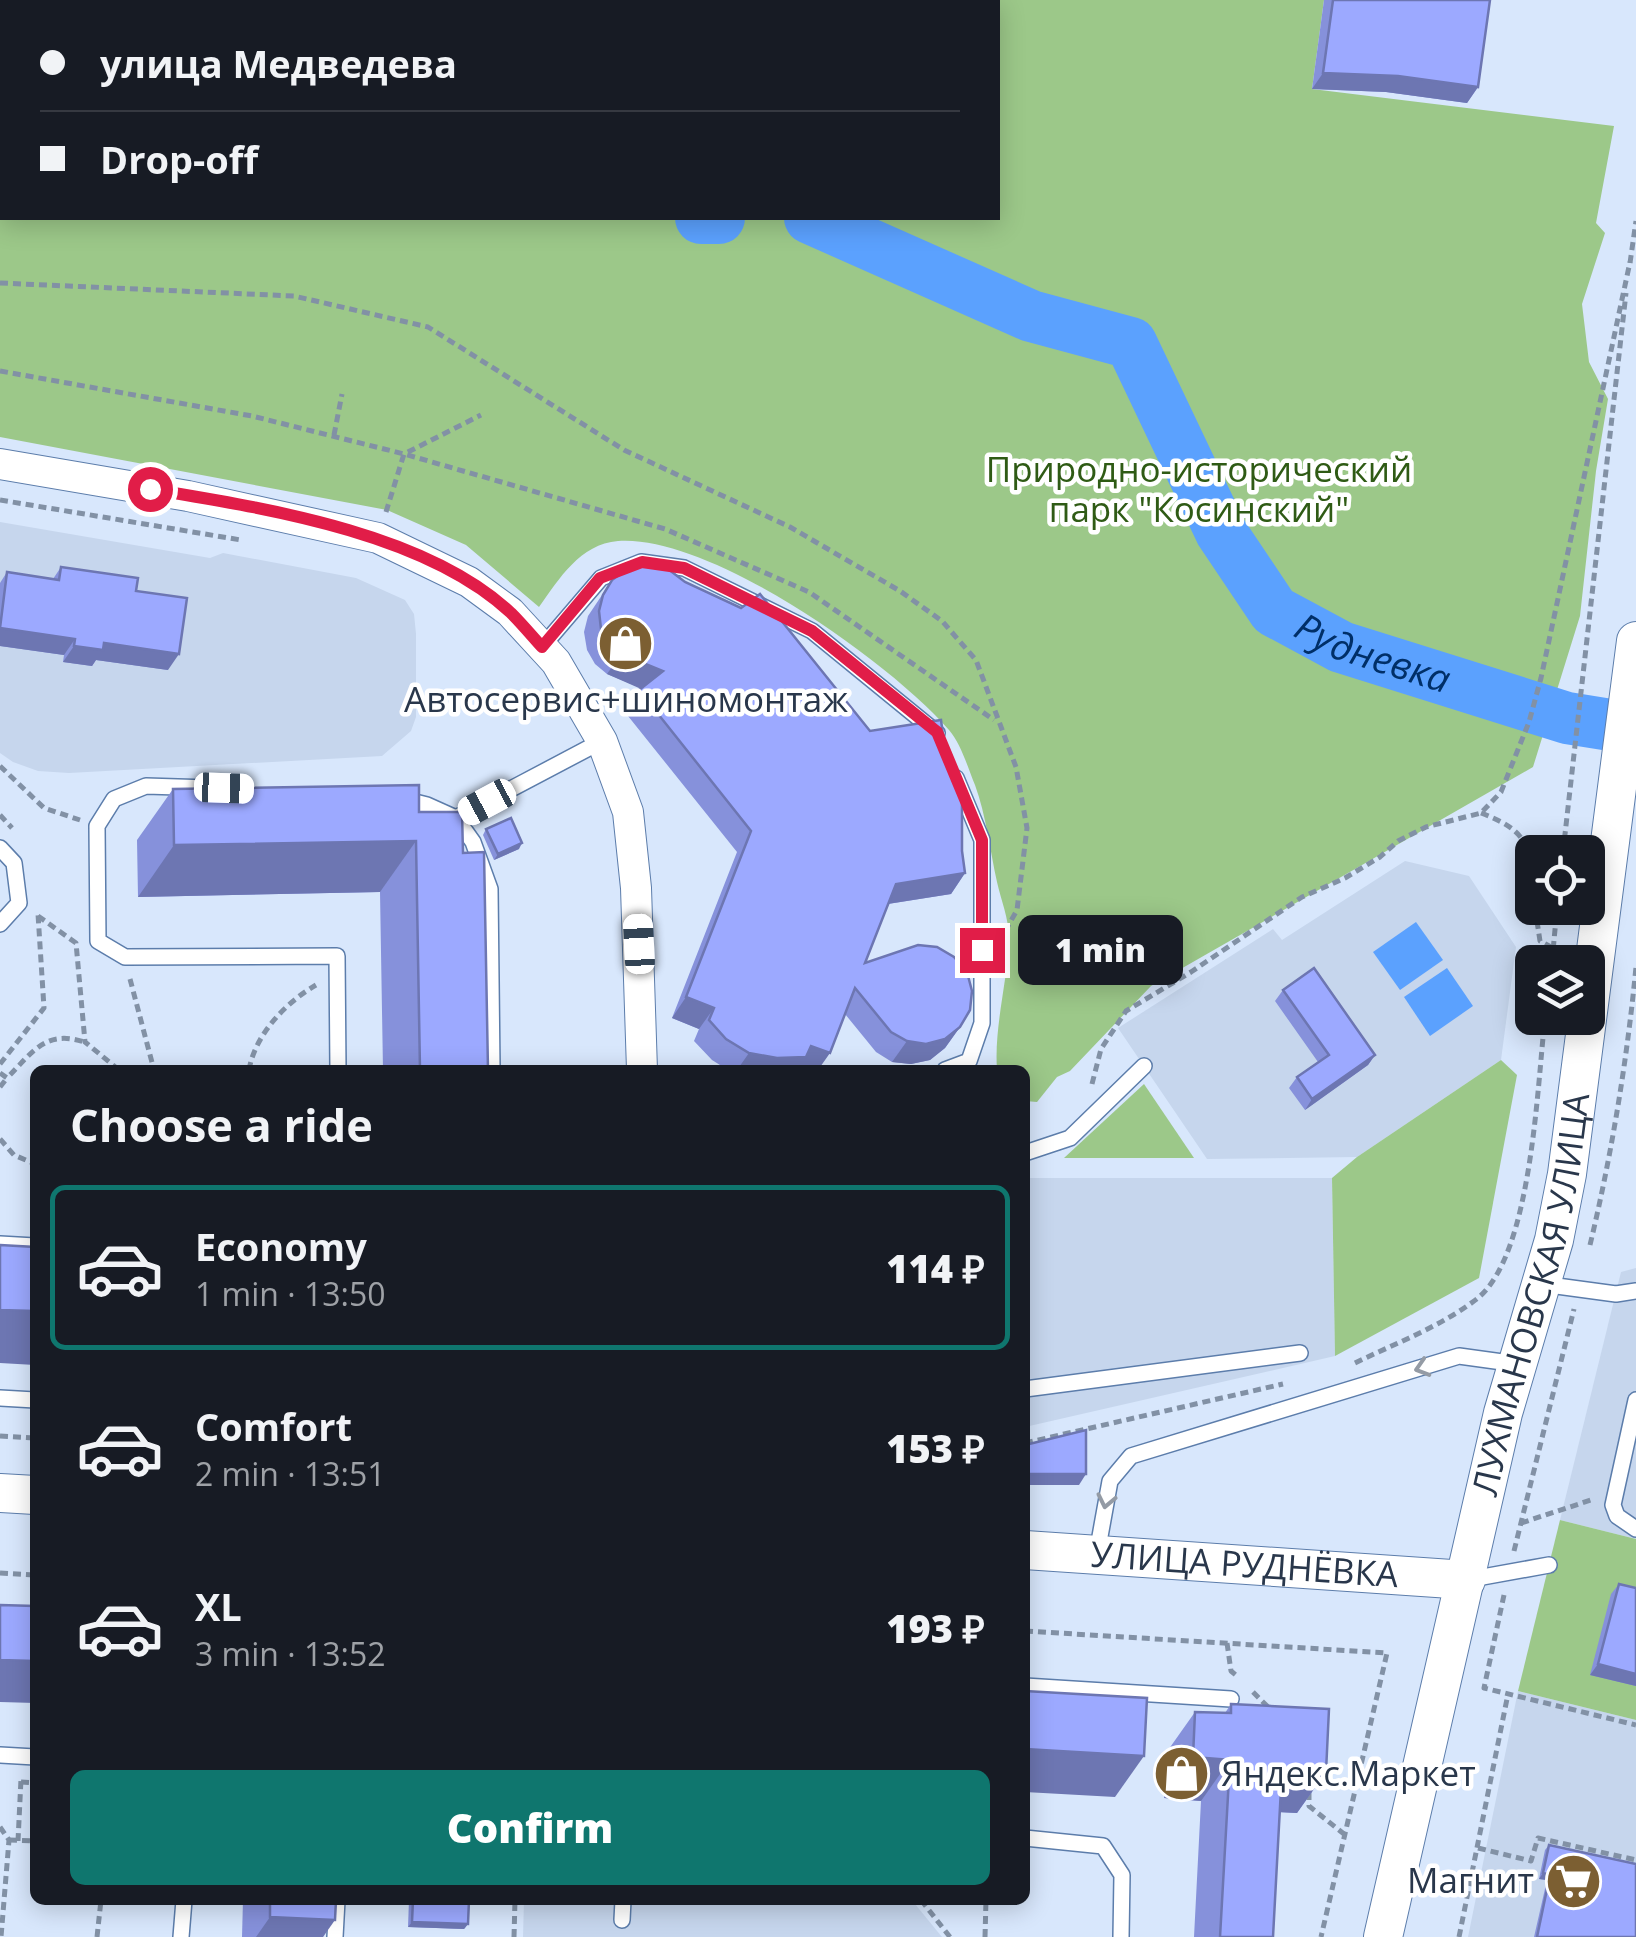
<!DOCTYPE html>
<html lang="en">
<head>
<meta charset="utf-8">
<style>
  body { margin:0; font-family:"Open Sans",sans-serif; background:#242831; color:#f1f3f6; height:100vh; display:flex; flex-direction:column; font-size:38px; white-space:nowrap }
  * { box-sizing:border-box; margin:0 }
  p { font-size:32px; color:#9ea1a6 }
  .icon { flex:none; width:55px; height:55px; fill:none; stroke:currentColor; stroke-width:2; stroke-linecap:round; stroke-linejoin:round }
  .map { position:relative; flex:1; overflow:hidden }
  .side { position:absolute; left:30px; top:1065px; width:1000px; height:840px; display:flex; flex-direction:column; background:#171b24; border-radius:15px; box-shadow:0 5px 25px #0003 }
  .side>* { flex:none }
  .top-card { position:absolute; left:0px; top:0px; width:1000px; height:220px; box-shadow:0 5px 25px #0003; display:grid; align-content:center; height:220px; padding:0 40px; background:#171b24 }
  .fabs { position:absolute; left:1515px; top:835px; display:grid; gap:20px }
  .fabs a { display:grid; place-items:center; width:90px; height:90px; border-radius:15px; background:#171b24; box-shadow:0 5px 25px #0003; font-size:50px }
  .end { position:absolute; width:45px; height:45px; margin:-22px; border:12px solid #e11d48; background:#fff; box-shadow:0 0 0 5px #fff }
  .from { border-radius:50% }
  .bubble { position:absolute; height:70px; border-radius:15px; background:#171b24; box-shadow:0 5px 25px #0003; font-size:32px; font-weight:800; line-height:70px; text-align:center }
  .car { position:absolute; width:30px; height:60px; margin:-30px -15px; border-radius:12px; box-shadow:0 0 8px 2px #0007; background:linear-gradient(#fff 24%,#345 0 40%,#fff 0 76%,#345 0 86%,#fff 0) }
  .top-card b { display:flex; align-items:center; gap:35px; height:95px; font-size:38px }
  .top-card b+b { border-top:2px solid #363941 }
  .top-card i { width:25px; height:25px; background:#f1f3f6 }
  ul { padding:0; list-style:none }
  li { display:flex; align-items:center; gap:30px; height:165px; margin:0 20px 15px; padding:0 20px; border:5px solid transparent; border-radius:15px }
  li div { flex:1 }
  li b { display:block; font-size:38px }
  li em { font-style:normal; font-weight:800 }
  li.selected { border-color:#0f766e }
  li>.icon { width:90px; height:90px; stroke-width:1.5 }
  h2 { padding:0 40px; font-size:45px; line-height:120px }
  .primary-button { display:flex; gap:20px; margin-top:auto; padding:20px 40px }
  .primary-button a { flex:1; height:115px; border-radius:15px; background:#0f766e; color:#fff; font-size:40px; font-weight:800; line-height:115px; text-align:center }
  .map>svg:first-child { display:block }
  .built { fill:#c6d6ed }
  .green { fill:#9cc889; fill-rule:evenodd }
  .water { fill:#5ba1fe }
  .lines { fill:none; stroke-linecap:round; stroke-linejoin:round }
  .river { stroke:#5ba1fe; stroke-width:52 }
  .service-casing { stroke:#5c7dab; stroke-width:18 }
  .minor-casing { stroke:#5c7dab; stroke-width:32 }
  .tertiary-casing { stroke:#5c7dab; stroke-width:40 }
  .path { stroke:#8291a5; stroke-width:5; stroke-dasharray:8 5; stroke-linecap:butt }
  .service { stroke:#fff; stroke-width:15 }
  .minor { stroke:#fff; stroke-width:30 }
  .tertiary { stroke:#fff; stroke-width:38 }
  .wall { fill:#8691db }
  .shaded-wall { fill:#6d76b2 }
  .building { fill:#9ca9ff; stroke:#6d76b2; stroke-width:2.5 }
  .oneway { stroke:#949ba5 }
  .route { stroke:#e11d48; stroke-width:12 }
  .labels { text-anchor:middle; stroke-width:9; stroke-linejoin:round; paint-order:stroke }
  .park-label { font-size:35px; fill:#2f5b15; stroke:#fff }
  .poi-label { font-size:35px; fill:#29374b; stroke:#fff }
  .street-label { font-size:35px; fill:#29374b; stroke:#fff }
  .water-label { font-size:38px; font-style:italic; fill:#002f68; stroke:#fff }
</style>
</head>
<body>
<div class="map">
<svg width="1636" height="1937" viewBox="0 0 1636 1937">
  <rect width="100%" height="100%" fill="#d8e7fc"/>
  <g class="built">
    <path d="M 0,522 L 210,558 L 223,553 L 356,578 L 405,600 L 414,614 L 416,634 L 416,717 L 411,731 L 382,756 L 69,773 L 38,771 L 13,762 L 0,753 Z"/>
    <path d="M 1405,861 L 1469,876 L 1516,947 L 1501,1060 L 1357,1157 L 1207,1159 L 1118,1028 L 1273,929 L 1282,940 Z"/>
    <path d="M 1025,1178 L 1332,1178 L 1335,1356 L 1025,1427 Z"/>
    <path d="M 1636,1268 L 1636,1539 L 1560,1520 L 1621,1272 Z"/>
    <path d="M 1518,1691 L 1636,1720 L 1636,1937 L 1468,1937 Z"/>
    <path d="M 524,1900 L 854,1900 L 915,1904 L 942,1937 L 523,1937 Z"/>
  </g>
  <g class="green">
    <path d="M 0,0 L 1324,0 L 1312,89 L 1614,126 L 1596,223 L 1605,233 L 1582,304 L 1589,362 L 1608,399 L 1596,471 L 1580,616 L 1533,767 L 1151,986 L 1070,1071 L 1057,1077 L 1037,1102 L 1025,1101 L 1025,1070 L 997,1070 C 994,1027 1007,984 1009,941 C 1010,922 1001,900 997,882 C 990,850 986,815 975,785 C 968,768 961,744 949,730 C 890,662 710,534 618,541 C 580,544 559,579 539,607 L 466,545 L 387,510 L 0,437 ZM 2,2 L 998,2 L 998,218 L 2,218 Z"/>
    <path d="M 1501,1060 L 1517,1075 L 1479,1278 L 1335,1356 L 1332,1178 L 1357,1157 Z"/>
    <path d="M 1144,1084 L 1194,1158 L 1064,1158 Z"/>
    <path d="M 1560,1520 L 1636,1539 L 1636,1720 L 1518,1691 Z"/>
  </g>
  <g class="water">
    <path d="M 1416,922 L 1443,960 L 1400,990 L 1373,952 Z"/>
    <path d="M 1447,968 L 1473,1006 L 1430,1036 L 1404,997 Z"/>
  </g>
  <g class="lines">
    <g class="river">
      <path d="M 114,0 L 118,2"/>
      <path d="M 701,218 L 719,218"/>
      <path id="s1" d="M 810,218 L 1031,316 L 1131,343 L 1221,532 L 1274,611 L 1341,647 L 1567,718 L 1636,729"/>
    </g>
    <defs>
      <g id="service">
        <path d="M 542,647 L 601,578 L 641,562 L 684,568 L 812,631 L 937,733"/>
        <path d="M 242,789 L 146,786 L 114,799 L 97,826 L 98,941 L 125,957 L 337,956 L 338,1070"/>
        <path d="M 399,798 L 427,805 L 456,818 L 473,842 L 490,889 L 492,1070"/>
        <path d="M 456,818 L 602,741"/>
        <path d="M 0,848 L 14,863 L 19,903 L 0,924"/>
        <path d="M 945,1070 L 969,1061 L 982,1023 L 982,840 L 956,778"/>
        <path d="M 1025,1153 L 1070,1138 L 1144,1066"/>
        <path d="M 0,1244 L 35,1246"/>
        <path d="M 1542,1284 L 1616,1294 L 1636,1291"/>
        <path d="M 1025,1389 L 1300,1353"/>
        <path d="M 0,1398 L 35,1400"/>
        <path d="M 1636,1400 L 1613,1505 L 1617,1516 L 1636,1529"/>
        <path d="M 1097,1553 L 1110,1481 L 1131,1456 L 1459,1356 L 1517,1364"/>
        <path d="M 1466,1580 L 1549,1565"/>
        <path d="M 1025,1686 L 1231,1699"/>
        <path d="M 0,1755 L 35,1757"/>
        <path d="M 1025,1838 L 1103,1846 L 1122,1875 L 1121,1937"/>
        <path d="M 622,1920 L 623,1900"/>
        <path d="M 181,1937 L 184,1900"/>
        <path d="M 335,1937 L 337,1900"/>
      </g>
      <path id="minor" d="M 0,464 L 188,496 L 378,538 L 469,582 L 510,612 L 556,662 L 602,741 L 628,812 L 636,888 L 642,1070"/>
      <g id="tertiary">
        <path d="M 0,1493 L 35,1495"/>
        <path id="s2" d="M 1025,1550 L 1466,1580"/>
        <path id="s3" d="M 1383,1937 L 1503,1413 L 1554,1240 L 1567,1174 L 1636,641"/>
      </g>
    </defs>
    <use href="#service" class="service-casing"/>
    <use href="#minor" class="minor-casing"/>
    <use href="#tertiary" class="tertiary-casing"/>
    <g class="path">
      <path d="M 697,0 L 710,2"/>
      <path d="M 816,2 L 820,0"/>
      <path d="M 1630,263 L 1636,221"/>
      <path d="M 0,283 L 294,296 L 428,327 L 624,450 L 790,527 L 900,591 L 942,621 L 976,660 L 1016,767 L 1027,828 L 1017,910 L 1004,933"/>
      <path d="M 0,371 L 252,416 L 404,454 L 665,529 L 809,592 L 994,720"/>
      <path d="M 334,435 L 342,394"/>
      <path d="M 0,500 L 241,540"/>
      <path d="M 386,512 L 404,454 L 481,415"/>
      <path d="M 0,766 L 44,808 L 80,820"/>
      <path d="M 1481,813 C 1509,824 1526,833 1532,864"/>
      <path d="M 0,815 L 12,828"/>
      <path d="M 1563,852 L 1626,293"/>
      <path d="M 1535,908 L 1540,941 L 1553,948"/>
      <path d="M 38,916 L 76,943 L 85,1042 L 119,1070"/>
      <path d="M 1552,962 L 1557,908"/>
      <path d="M 130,979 L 154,1070"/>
      <path d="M 0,1064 L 44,1008 L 38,914"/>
      <path d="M 249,1070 C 255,1035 285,1003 316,985"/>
      <path d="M 0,1073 L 7,1078 C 32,1053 45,1029 84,1042"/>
      <path d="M 1092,1084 L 1101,1049 L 1126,1011 L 1191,972 L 1302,897 L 1345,878 L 1380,857 L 1398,841 L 1426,827 L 1481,813 L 1501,792 L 1529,722 L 1541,678 L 1630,262"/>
      <path d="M 0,1087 L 7,1078"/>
      <path d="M 0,1139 L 14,1155 L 35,1164"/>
      <path d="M 1590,1245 C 1612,1153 1627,1060 1636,967"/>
      <path d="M 1355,1363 C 1396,1343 1442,1326 1478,1298 C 1532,1253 1537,1087 1545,1018"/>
      <path d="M 0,1436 L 35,1438"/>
      <path d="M 1025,1443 L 1283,1384"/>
      <path d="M 1521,1523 L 1591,1500"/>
      <path d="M 1514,1551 L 1574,1309"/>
      <path d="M 0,1573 L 35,1575"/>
      <path d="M 1504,1595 L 1484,1688 L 1636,1725"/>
      <path d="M 1025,1631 L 1387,1653 L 1321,1937"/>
      <path d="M 1227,1643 L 1231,1671 L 1238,1677"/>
      <path d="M 1253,1692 L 1270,1709"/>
      <path d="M 21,1782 L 35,1783"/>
      <path d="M 1309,1792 L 1309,1806 L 1344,1834"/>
      <path d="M 0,1827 L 9,1840 L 1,1937"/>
      <path d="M 9,1840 L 35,1841"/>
      <path d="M 18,1841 L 21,1779"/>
      <path d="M 1478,1848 L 1531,1861 L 1538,1838 L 1636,1860"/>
      <path d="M 921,1900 L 950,1937"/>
      <path d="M 97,1937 L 101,1900"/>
      <path d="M 514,1937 L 515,1900"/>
      <path d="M 985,1937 L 986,1900"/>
      <path d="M 1459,1937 L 1508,1694"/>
    </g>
    <use href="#service" class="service"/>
    <use href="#minor" class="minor"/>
    <use href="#tertiary" class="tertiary"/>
  </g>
  <g class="wall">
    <path d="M 1324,0 L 1490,0 L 1478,87 L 1467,103 L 1386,92 L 1312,89 Z"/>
    <path d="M 61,567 L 136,591 L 168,670 L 96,660 L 92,666 L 63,662 L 64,655 L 0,646 L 0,583 L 7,572 L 53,579 Z"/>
    <path d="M 612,580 L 962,851 L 965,873 L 951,894 L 888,904 L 865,963 L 960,1027 L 945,1048 L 930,1060 L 911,1064 L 892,1062 L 876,1052 L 845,1014 L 797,1070 L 728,1070 L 712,1060 L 694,1041 L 699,1029 L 672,1018 L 737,852 L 624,711 L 641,688 L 607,674 L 595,664 L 587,650 L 584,632 L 588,616 Z"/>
    <path d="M 173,789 L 419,812 L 463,853 L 488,1070 L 383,1070 L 380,892 L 138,897 L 137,840 Z"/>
    <path d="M 486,829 L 519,849 L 494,860 L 483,835 Z"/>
    <path d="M 1283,990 L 1375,1055 L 1368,1065 L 1305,1110 L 1289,1088 L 1297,1077 L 1318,1062 L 1275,1001 Z"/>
    <path d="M 1619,1584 L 1636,1686 L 1590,1675 L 1611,1594 Z"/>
    <path d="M 1231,1704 L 1326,1772 L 1297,1813 L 1280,1812 L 1273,1937 L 1194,1937 L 1201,1801 L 1164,1798 L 1166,1753 L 1195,1712 L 1225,1713 Z"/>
    <path d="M 1549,1845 L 1636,1937 L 1534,1937 L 1547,1880 L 1539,1879 L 1545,1850 Z"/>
    <path d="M 243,1900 L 336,1900 L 323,1937 L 242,1937 Z"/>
    <path d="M 409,1900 L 469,1900 L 468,1924 L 464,1929 L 408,1927 Z"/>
  </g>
  <g class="shaded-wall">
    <path d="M 1323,73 L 1398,76 L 1478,87 L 1467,103 L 1386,92 L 1312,89 Z"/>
    <path d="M 0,628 L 75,639 L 64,655 L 0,646 Z"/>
    <path d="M 104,643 L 179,654 L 168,670 L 96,660 L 92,666 L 63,662 L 74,646 Z"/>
    <path d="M 621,654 L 663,671 L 648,692 L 607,674 Z"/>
    <path d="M 416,841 L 380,892 L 138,897 L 174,845 Z"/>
    <path d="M 522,843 L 519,849 L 494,860 L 498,854 Z"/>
    <path d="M 965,873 L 951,894 L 881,905 L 896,884 Z"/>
    <path d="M 686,997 L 714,1008 L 699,1029 L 672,1018 Z"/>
    <path d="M 960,1027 L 945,1048 L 930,1060 L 911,1064 L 892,1062 L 907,1041 Z"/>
    <path d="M 811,1046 L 830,1053 L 818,1070 L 804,1070 L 799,1068 L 797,1070 L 737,1070 L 749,1053 Z"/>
    <path d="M 1375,1055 L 1368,1065 L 1305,1110 L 1312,1099 Z"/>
    <path d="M 0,1310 L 35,1311 L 35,1365 L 0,1363 Z"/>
    <path d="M 1025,1474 L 1086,1474 L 1079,1485 L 1025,1485 Z"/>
    <path d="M 0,1660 L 35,1661 L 35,1703 L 0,1702 Z"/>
    <path d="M 1598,1664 L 1636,1674 L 1636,1686 L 1590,1675 Z"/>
    <path d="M 1025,1749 L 1144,1756 L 1115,1797 L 1025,1792 Z"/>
    <path d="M 1193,1757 L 1230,1760 L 1201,1801 L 1164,1798 Z"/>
    <path d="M 1282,1770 L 1326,1772 L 1297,1813 L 1253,1811 Z"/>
    <path d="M 1543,1873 L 1550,1875 L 1547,1880 L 1539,1879 Z"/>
    <path d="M 270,1917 L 335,1920 L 323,1937 L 256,1937 Z"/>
    <path d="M 412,1922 L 468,1924 L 464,1929 L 408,1927 Z"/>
  </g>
  <g class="building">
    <path d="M 1333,0 L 1490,0 L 1478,87 L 1398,76 L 1323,73 Z"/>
    <path d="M 646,564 L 668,569 L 685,582 L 741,608 L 760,594 L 870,731 L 941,720 L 944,742 L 962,789 L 962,851 L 965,873 L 896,884 L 865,963 L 918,945 L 937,947 L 954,957 L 967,972 L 972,991 L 970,1010 L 960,1027 L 945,1039 L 926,1044 L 907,1041 L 891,1032 L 855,988 L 830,1053 L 811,1046 L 806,1057 L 777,1058 L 749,1053 L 726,1039 L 709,1020 L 714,1008 L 686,997 L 751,831 L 639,690 L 663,671 L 621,654 L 609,643 L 601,629 L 599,611 L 603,595 L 612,580 L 626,570 Z"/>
    <path d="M 61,567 L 138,578 L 136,591 L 187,598 L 179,654 L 104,643 L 103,650 L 74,646 L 75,639 L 0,628 L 7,572 L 59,580 Z"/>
    <path d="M 419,785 L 419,812 L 462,812 L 463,853 L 484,852 L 488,1070 L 420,1070 L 416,841 L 174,845 L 173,789 Z"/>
    <path d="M 511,818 L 522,843 L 498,854 L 486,829 Z"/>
    <path d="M 1314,968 L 1375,1055 L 1312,1099 L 1297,1077 L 1329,1055 L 1283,990 Z"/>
    <path d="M 0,1245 L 35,1247 L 35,1311 L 0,1310 Z"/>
    <path d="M 1086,1430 L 1086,1474 L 1025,1474 L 1025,1445 Z"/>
    <path d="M 1619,1584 L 1636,1588 L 1636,1674 L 1598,1664 Z"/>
    <path d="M 0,1605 L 35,1606 L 35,1661 L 0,1660 Z"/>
    <path d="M 1025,1691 L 1147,1698 L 1144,1756 L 1025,1749 Z"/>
    <path d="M 1231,1704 L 1329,1709 L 1326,1772 L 1282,1770 L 1273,1937 L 1220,1937 L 1230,1760 L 1193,1757 L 1195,1712 L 1231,1713 Z"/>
    <path d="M 1549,1845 L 1636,1864 L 1636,1937 L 1537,1937 L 1550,1875 L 1543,1873 Z"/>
    <path d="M 270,1900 L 336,1900 L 335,1920 L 270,1917 Z"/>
    <path d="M 413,1900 L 469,1900 L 468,1924 L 412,1922 Z"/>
  </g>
  <defs><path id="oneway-chevron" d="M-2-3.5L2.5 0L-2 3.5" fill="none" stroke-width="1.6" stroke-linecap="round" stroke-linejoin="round" transform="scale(2.5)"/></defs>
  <g class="oneway">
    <use href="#oneway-chevron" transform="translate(1422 1368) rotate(163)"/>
    <use href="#oneway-chevron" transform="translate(1106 1501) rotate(102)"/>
  </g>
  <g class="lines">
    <path class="route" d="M 150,489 C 263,508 425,532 511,613 C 522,624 532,636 542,647 L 600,578 L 642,562 L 684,568 L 812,631 L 937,732 L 982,840 L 982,950"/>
  </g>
  <defs>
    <symbol id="shop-disc" viewBox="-11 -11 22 22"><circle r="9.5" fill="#7c5f32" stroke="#fff"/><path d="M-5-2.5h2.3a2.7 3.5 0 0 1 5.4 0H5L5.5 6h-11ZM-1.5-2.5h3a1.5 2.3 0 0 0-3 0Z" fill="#fff"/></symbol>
    <symbol id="supermarket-disc" viewBox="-11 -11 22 22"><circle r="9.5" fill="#7c5f32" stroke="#fff"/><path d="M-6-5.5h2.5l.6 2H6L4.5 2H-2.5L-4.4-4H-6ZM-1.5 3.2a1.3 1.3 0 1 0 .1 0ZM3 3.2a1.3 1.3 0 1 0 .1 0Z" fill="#fff"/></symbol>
  </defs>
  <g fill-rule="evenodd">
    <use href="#shop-disc" x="594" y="612" width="63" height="63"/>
    <use href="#shop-disc" x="1150" y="1742" width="63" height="63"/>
    <use href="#supermarket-disc" x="1542" y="1850" width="63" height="63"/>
  </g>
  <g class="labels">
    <g class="park-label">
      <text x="1199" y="482">Природно-исторический<tspan x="1199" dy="40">парк "Косинский"</tspan></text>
    </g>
    <g class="poi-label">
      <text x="626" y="712">Автосервис+шиномонтаж</text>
      <text x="1221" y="1786" text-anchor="start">Яндекс.Маркет</text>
      <text x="1534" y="1893" text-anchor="end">Магнит</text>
    </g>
    <g class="street-label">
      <text dy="12" stroke="none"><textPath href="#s3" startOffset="660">ЛУХМАНОВСКАЯ УЛИЦА</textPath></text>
      <text dy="12" stroke="none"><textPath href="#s2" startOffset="220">УЛИЦА РУДНЁВКА</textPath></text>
    </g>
    <g class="water-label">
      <text dy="13" stroke="none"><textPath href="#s1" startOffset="758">Рудневка</textPath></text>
    </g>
  </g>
</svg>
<div class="fabs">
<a><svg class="icon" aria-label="locate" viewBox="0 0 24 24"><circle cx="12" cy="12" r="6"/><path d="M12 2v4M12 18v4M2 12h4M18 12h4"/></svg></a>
<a><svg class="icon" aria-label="layers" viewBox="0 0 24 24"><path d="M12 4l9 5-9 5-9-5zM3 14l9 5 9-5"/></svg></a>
</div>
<i class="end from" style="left:150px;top:489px"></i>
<i class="end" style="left:982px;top:950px"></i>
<div class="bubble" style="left:1018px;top:915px;width:165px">1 min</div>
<i class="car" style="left:224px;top:788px;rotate:92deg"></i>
<i class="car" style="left:487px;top:802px;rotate:242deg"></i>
<i class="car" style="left:639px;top:944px;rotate:357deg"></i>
<div class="top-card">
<b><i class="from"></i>улица Медведева</b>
<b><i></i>Drop-off</b>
</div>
<section class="side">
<h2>Choose a ride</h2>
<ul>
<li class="selected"><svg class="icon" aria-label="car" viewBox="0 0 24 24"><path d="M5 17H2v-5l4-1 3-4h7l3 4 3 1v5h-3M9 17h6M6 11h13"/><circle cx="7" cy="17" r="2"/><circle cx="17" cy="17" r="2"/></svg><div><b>Economy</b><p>1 min · 13:50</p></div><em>114 ₽</em></li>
<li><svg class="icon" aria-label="car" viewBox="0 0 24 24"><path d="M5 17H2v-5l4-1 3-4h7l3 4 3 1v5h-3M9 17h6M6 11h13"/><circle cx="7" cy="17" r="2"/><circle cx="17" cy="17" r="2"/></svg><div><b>Comfort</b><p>2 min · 13:51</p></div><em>153 ₽</em></li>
<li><svg class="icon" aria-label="car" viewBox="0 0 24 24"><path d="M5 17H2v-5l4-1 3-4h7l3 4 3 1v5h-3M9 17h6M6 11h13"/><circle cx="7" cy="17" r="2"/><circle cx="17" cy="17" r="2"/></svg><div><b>XL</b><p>3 min · 13:52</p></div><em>193 ₽</em></li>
</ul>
<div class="primary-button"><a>Confirm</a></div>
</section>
</div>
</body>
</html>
